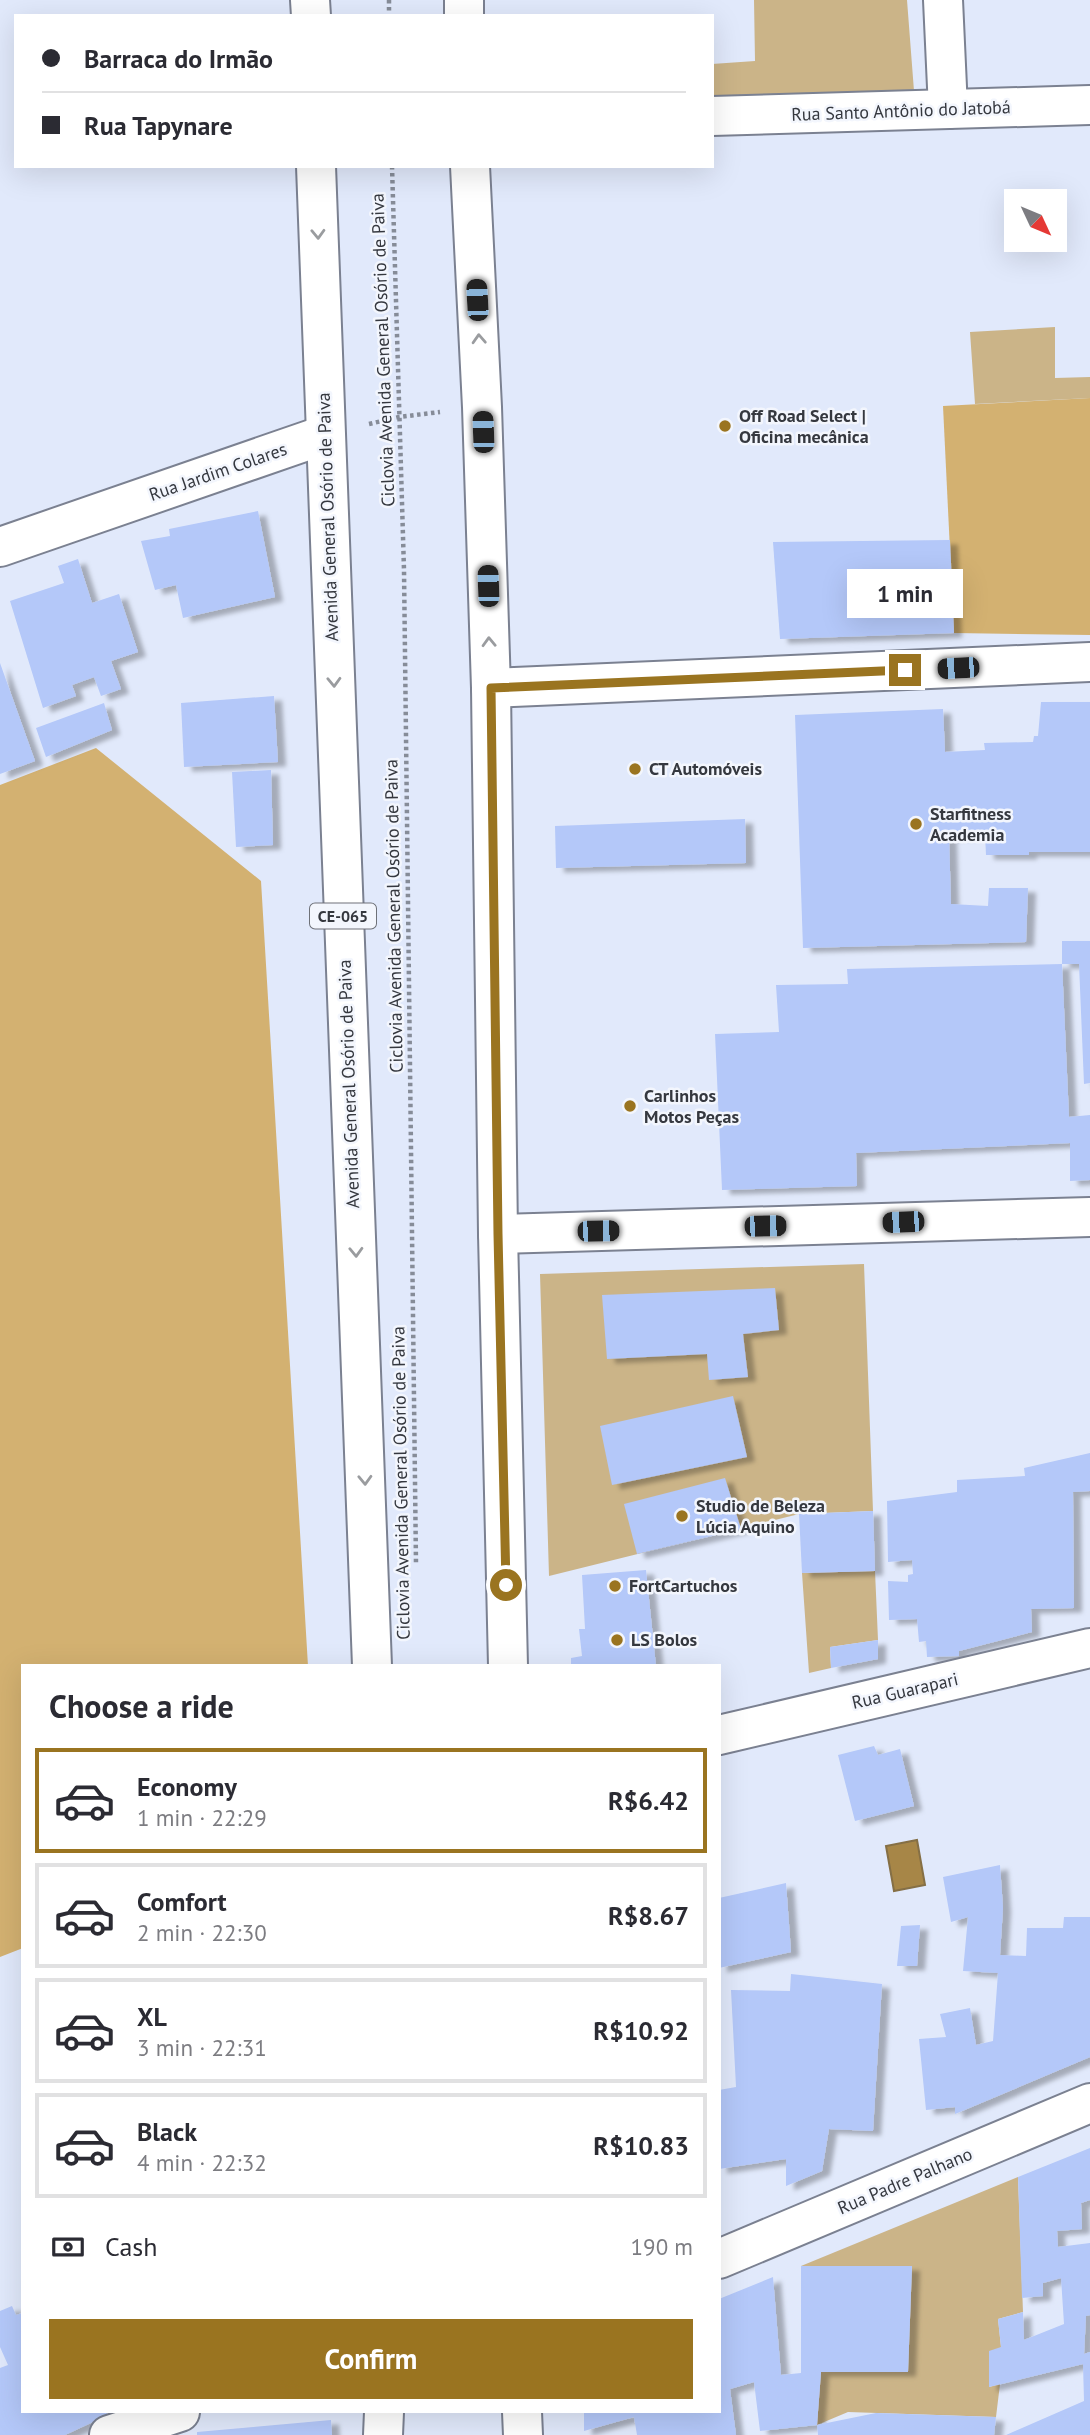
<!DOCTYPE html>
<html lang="en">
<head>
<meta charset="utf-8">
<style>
  body { margin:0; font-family:"PT Sans",sans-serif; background:#f7f7f7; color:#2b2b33; height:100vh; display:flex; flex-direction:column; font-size:26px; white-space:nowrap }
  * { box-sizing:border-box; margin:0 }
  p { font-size:23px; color:#7c7c81 }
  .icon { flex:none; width:38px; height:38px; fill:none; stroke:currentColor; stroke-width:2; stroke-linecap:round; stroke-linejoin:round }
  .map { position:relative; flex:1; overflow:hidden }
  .panel { position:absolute; left:21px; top:1664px; width:700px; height:749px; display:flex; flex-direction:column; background:#fff; border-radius:0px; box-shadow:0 7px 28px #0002 }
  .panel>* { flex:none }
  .hud { position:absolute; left:14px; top:14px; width:700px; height:154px; border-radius:0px; box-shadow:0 7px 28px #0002; display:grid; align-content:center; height:154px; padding:0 28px; background:#fff }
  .needle { width:46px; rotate:134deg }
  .fabs { position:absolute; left:1004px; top:189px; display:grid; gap:14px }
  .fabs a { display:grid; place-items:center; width:63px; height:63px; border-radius:0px; background:#fff; box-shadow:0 7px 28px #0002; font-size:35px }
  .end { position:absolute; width:32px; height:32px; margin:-16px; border:9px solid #9a7420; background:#fff; box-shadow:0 0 0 4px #fff }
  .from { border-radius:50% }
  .bubble { position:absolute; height:49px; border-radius:0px; background:#fff; box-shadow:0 7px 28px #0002; font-size:23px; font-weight:600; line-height:49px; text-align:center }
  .car { position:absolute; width:21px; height:42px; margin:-21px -10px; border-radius:9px; box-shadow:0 0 5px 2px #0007; background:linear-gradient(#222 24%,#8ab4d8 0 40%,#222 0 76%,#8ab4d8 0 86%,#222 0) }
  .hud b { display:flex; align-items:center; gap:24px; height:66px; font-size:26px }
  .hud b+b { border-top:2px solid #e1e1e2 }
  .hud i { width:18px; height:18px; background:#2b2b33 }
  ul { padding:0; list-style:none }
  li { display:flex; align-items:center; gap:21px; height:105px; margin:0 14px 10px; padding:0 14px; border:4px solid #e1e1e2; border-radius:0px }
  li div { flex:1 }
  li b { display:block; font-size:26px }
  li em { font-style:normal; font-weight:600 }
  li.active { border-color:#9a7420 }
  li>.icon { width:63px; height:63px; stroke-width:1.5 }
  h2 { padding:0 28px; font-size:32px; line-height:84px }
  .pay { display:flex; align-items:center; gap:18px; height:77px; padding:0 28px; font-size:26px }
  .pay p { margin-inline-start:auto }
  .primary-button { display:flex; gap:14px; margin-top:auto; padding:14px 28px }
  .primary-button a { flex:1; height:80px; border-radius:0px; background:#9a7420; color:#fff; font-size:28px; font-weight:600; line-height:80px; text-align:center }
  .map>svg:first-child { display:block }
  .green { fill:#cbb488 }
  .forest { fill:#d3b171 }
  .water { fill:#a78647; stroke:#856f45; stroke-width:2 }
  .building { fill:#b4c8f9; filter:url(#shadow) }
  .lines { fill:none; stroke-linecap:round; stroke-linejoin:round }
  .minor-casing { stroke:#7b8191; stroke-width:42 }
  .major-casing { stroke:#7b8191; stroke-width:42 }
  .path { stroke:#868c98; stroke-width:4.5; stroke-dasharray:3.5 3.5; stroke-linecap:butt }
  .minor { stroke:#fff; stroke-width:38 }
  .major { stroke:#fff; stroke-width:38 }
  .oneway { stroke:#9a9c9f }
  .route { stroke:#9a7420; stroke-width:9 }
  .poi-dot { fill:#9a7420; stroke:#f3f6fd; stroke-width:2.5 }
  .labels { text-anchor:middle; stroke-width:5; stroke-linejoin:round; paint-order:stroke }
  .shield { fill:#f3f6fd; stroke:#6e7178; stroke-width:2 }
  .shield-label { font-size:16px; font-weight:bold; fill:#35383f }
  .street-label { font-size:18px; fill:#35383f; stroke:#f3f6fd }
  .poi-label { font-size:18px; font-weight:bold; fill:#35383f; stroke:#f3f6fd; text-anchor:start }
</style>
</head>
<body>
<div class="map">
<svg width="1090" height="2435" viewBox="0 0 1090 2435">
  <defs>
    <filter id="shadow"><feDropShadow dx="8" dy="4.5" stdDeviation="2" flood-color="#0004"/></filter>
  </defs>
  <rect width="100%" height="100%" fill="#e1e9fb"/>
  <g class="green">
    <path d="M 754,0 L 907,0 L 914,91 L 712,99 L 712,64 L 755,61 Z"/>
    <path d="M 1055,327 L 1055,378 L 1090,377 L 1090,398 L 975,404 L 970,332 Z"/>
    <path d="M 864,1264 L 873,1511 L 799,1514 L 549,1576 L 540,1274 Z"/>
    <path d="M 875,1571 L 878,1640 L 830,1647 L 831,1668 L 809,1673 L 802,1573 Z"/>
    <path d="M 1018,2177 L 1023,2312 L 998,2319 L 1001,2347 L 989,2387 L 1000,2384 L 996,2417 L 848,2412 L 817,2425 L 821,2372 L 908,2372 L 912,2266 L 801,2266 Z"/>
  </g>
  <g class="forest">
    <path d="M 1090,398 L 1090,635 L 954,633 L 943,406 Z"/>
    <path d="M 96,748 L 261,881 L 308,1666 L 23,1666 L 23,1948 L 0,1957 L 0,785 Z"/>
  </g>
  <path class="water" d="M 917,1840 L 925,1885 L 894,1891 L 886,1846 Z"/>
  <g class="building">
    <path d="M 258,511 L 275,597 L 183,618 L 176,585 L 155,590 L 141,541 L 170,536 L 169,529 Z"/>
    <path d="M 950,540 L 954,633 L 780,639 L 773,542 Z"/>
    <path d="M 78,559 L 92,603 L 119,594 L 138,652 L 111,661 L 121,689 L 101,696 L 94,677 L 72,685 L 76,696 L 43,708 L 10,601 L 64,583 L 58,566 Z"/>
    <path d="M 0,663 L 35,761 L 0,774 Z"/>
    <path d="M 274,696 L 278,762 L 184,767 L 181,703 Z"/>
    <path d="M 1041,702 L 1090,702 L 1090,852 L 1029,852 L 1029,855 L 986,855 L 985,834 L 949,836 L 951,904 L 988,906 L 989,888 L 1028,888 L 1026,942 L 803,948 L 795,715 L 943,709 L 945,752 L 985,750 L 984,743 L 1033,742 L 1034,736 L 1038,736 Z"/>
    <path d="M 104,703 L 112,730 L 46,757 L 36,728 Z"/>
    <path d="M 271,770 L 273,845 L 236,847 L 232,772 Z"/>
    <path d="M 745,819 L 746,863 L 556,868 L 555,826 Z"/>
    <path d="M 1062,941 L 1090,941 L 1090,1083 L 1084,1084 L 1079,964 L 1062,964 L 1069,1117 L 1090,1115 L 1090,1180 L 1070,1181 L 1070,1143 L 856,1153 L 857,1186 L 722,1190 L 715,1034 L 779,1032 L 776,985 L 848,984 L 847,969 L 1062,964 Z"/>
    <path d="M 775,1288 L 779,1330 L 743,1334 L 748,1377 L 709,1380 L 707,1354 L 607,1359 L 602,1295 Z"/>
    <path d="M 733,1396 L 747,1457 L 612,1485 L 600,1426 Z"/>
    <path d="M 1090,1453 L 1090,1491 L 1073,1492 L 1074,1608 L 1031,1609 L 1032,1632 L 959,1651 L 959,1656 L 927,1657 L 926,1641 L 919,1642 L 917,1619 L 889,1620 L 888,1581 L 908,1582 L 908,1575 L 913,1574 L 912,1560 L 888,1562 L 887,1501 L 957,1492 L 957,1480 L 1025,1476 L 1024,1468 Z"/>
    <path d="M 725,1478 L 741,1529 L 637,1554 L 624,1504 Z"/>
    <path d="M 873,1511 L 875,1571 L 802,1573 L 799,1514 Z"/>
    <path d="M 646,1570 L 656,1666 L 571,1666 L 571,1658 L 582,1656 L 579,1629 L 585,1629 L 582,1575 Z"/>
    <path d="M 878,1640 L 878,1659 L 831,1668 L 830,1647 Z"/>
    <path d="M 874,1746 L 878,1755 L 900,1749 L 914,1806 L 855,1821 L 838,1755 Z"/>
    <path d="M 1000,1865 L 1003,1908 L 1000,1955 L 1026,1956 L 1027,1928 L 1063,1928 L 1064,1917 L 1090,1917 L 1090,2057 L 955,2114 L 955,2107 L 926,2110 L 919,2039 L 946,2037 L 940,2014 L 970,2008 L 976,2045 L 993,2041 L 998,1973 L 963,1971 L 968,1917 L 951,1922 L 943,1877 Z"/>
    <path d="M 786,1883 L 791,1952 L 719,1968 L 719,1898 Z"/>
    <path d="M 920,1925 L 917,1966 L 897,1966 L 901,1926 Z"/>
    <path d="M 791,1974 L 882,1984 L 873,2131 L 829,2129 L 822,2171 L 786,2186 L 786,2159 L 719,2169 L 719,2090 L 736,2087 L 731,1990 L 790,1991 Z"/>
    <path d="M 1090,2148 L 1090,2200 L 1081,2203 L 1082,2229 L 1057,2231 L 1058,2247 L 1090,2243 L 1090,2315 L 1086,2316 L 1084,2354 L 1090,2352 L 1090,2435 L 1006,2435 L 1084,2401 L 1083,2364 L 989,2387 L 989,2351 L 1001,2347 L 998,2319 L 1023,2312 L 1024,2340 L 1064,2324 L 1061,2278 L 1043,2283 L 1043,2296 L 1022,2298 L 1018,2177 Z"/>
    <path d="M 801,2266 L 912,2266 L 908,2372 L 821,2372 L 817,2425 L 760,2431 L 754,2382 L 730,2389 L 736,2435 L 637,2435 L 634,2417 L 584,2431 L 584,2412 L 719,2412 L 719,2299 L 773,2277 L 781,2375 L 801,2373 Z"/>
    <path d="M 12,2306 L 16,2315 L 23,2313 L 23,2412 L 106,2412 L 108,2415 L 65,2435 L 0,2435 L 0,2368 L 8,2365 L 0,2347 L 0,2311 Z"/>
    <path d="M 876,2413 L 996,2417 L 994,2435 L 818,2435 L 817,2425 Z"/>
    <path d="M 331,2420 L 332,2435 L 197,2435 L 197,2432 Z"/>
  </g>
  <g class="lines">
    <defs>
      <g id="minor">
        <path d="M 943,0 L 948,109"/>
        <path d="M 712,116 L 1090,105"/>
        <path d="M 0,547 L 324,435"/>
        <path d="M 491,688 L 1090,662"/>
        <path d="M 498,1234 L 1090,1217"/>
        <path d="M 719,1735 L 1090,1648"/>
        <path d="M 719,2259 L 1090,2103"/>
        <path d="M 109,2435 L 180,2412"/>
      </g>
      <g id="major">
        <path d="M 310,0 L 311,16"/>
        <path d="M 464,0 L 464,16"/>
        <path d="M 316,166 L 372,1666"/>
        <path d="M 470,166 L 482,407 L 491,688 L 498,1234 L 508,1666"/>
        <path d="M 522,2412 L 523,2435"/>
        <path d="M 383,2435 L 384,2412"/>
      </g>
    </defs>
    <use href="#minor" class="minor-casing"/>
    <use href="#major" class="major-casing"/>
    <g class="path">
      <path d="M 389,0 L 389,16"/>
      <path d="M 392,166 L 404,570 L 416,1564"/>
      <path d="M 369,424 L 399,417 L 440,412"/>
    </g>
    <use href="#minor" class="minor"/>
    <use href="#major" class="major"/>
  </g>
  <defs><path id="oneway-chevron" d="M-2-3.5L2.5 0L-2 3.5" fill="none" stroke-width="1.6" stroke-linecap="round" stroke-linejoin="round" transform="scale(1.75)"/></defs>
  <g class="oneway">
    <use href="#oneway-chevron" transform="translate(318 234) rotate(88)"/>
    <use href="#oneway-chevron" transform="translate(479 339) rotate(-93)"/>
    <use href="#oneway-chevron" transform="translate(489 642) rotate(-92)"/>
    <use href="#oneway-chevron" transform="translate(334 682) rotate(88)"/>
    <use href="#oneway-chevron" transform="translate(356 1252) rotate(88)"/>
    <use href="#oneway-chevron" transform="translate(365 1480) rotate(88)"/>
  </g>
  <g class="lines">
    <path class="route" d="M 506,1585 L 498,1234 L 491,688 L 905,670"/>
  </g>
  <g class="poi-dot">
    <circle cx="725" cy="426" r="7"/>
    <circle cx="635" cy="769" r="7"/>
    <circle cx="916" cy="824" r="7"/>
    <circle cx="630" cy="1106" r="7"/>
    <circle cx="682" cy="1516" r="7"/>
    <circle cx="615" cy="1586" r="7"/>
    <circle cx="617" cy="1640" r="7"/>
  </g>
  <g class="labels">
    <rect class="shield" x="310" y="903.5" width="66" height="25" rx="5"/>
    <g class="shield-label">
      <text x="343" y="922">CE-065</text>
    </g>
    <g class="street-label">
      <text transform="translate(901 111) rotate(-2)" y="6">Rua Santo Antônio do Jatobá</text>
      <text transform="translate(383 350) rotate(-92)" y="6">Ciclovia Avenida General Osório de Paiva</text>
      <text transform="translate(218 472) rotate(-19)" y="6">Rua Jardim Colares</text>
      <text transform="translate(328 517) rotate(-92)" y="6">Avenida General Osório de Paiva</text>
      <text transform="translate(394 916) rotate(-91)" y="6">Ciclovia Avenida General Osório de Paiva</text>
      <text transform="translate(349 1084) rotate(-92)" y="6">Avenida General Osório de Paiva</text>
      <text transform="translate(401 1483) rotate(-91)" y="6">Ciclovia Avenida General Osório de Paiva</text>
      <text transform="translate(905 1691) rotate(-13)" y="6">Rua Guarapari</text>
      <text transform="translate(905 2181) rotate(-23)" y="6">Rua Padre Palhano</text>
    </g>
    <g class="poi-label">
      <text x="739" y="422">Off Road Select |<tspan x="739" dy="21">Oficina mecânica</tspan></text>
      <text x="649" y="775">CT Automóveis</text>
      <text x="930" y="820">Starfitness<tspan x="930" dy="21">Academia</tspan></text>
      <text x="644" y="1102">Carlinhos<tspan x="644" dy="21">Motos Peças</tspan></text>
      <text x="696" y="1512">Studio de Beleza<tspan x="696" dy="21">Lúcia Aquino</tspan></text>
      <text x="629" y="1592">FortCartuchos</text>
      <text x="631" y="1646">LS Bolos</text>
    </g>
  </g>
</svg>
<div class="fabs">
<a><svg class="needle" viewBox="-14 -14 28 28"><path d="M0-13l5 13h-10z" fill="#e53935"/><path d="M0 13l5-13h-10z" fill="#7c7c81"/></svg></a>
</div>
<i class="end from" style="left:506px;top:1585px"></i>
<i class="end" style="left:905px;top:670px"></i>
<div class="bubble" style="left:847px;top:569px;width:116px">1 min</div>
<i class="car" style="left:477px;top:300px;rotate:357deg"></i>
<i class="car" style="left:483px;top:432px;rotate:358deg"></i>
<i class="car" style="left:488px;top:586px;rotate:358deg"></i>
<i class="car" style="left:958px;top:668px;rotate:267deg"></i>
<i class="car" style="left:903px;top:1222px;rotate:268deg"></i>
<i class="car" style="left:765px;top:1226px;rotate:89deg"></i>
<i class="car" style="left:598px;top:1231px;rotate:89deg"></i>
<div class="hud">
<b><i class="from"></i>Barraca do Irmão</b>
<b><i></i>Rua Tapynare</b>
</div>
<section class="panel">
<h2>Choose a ride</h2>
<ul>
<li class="active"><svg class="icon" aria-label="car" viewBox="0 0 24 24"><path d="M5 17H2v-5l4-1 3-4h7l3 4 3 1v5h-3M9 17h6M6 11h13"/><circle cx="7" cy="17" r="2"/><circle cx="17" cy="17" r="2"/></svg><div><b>Economy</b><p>1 min · 22:29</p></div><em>R$6.42</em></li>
<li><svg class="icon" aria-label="car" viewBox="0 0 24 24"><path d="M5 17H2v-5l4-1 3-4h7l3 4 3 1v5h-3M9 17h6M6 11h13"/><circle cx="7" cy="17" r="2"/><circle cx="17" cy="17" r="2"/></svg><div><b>Comfort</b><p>2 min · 22:30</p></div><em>R$8.67</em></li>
<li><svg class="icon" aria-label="car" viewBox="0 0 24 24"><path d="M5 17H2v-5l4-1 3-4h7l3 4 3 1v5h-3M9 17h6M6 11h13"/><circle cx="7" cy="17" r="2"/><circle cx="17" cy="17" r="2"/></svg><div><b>XL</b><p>3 min · 22:31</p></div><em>R$10.92</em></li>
<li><svg class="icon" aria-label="car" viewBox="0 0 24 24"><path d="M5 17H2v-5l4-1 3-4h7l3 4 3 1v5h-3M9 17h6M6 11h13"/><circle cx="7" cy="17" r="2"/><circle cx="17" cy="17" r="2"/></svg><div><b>Black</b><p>4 min · 22:32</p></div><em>R$10.83</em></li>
</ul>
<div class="pay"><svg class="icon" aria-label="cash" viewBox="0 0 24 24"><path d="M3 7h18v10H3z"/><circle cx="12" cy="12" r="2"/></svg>Cash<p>190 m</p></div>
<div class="primary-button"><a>Confirm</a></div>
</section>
</div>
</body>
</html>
